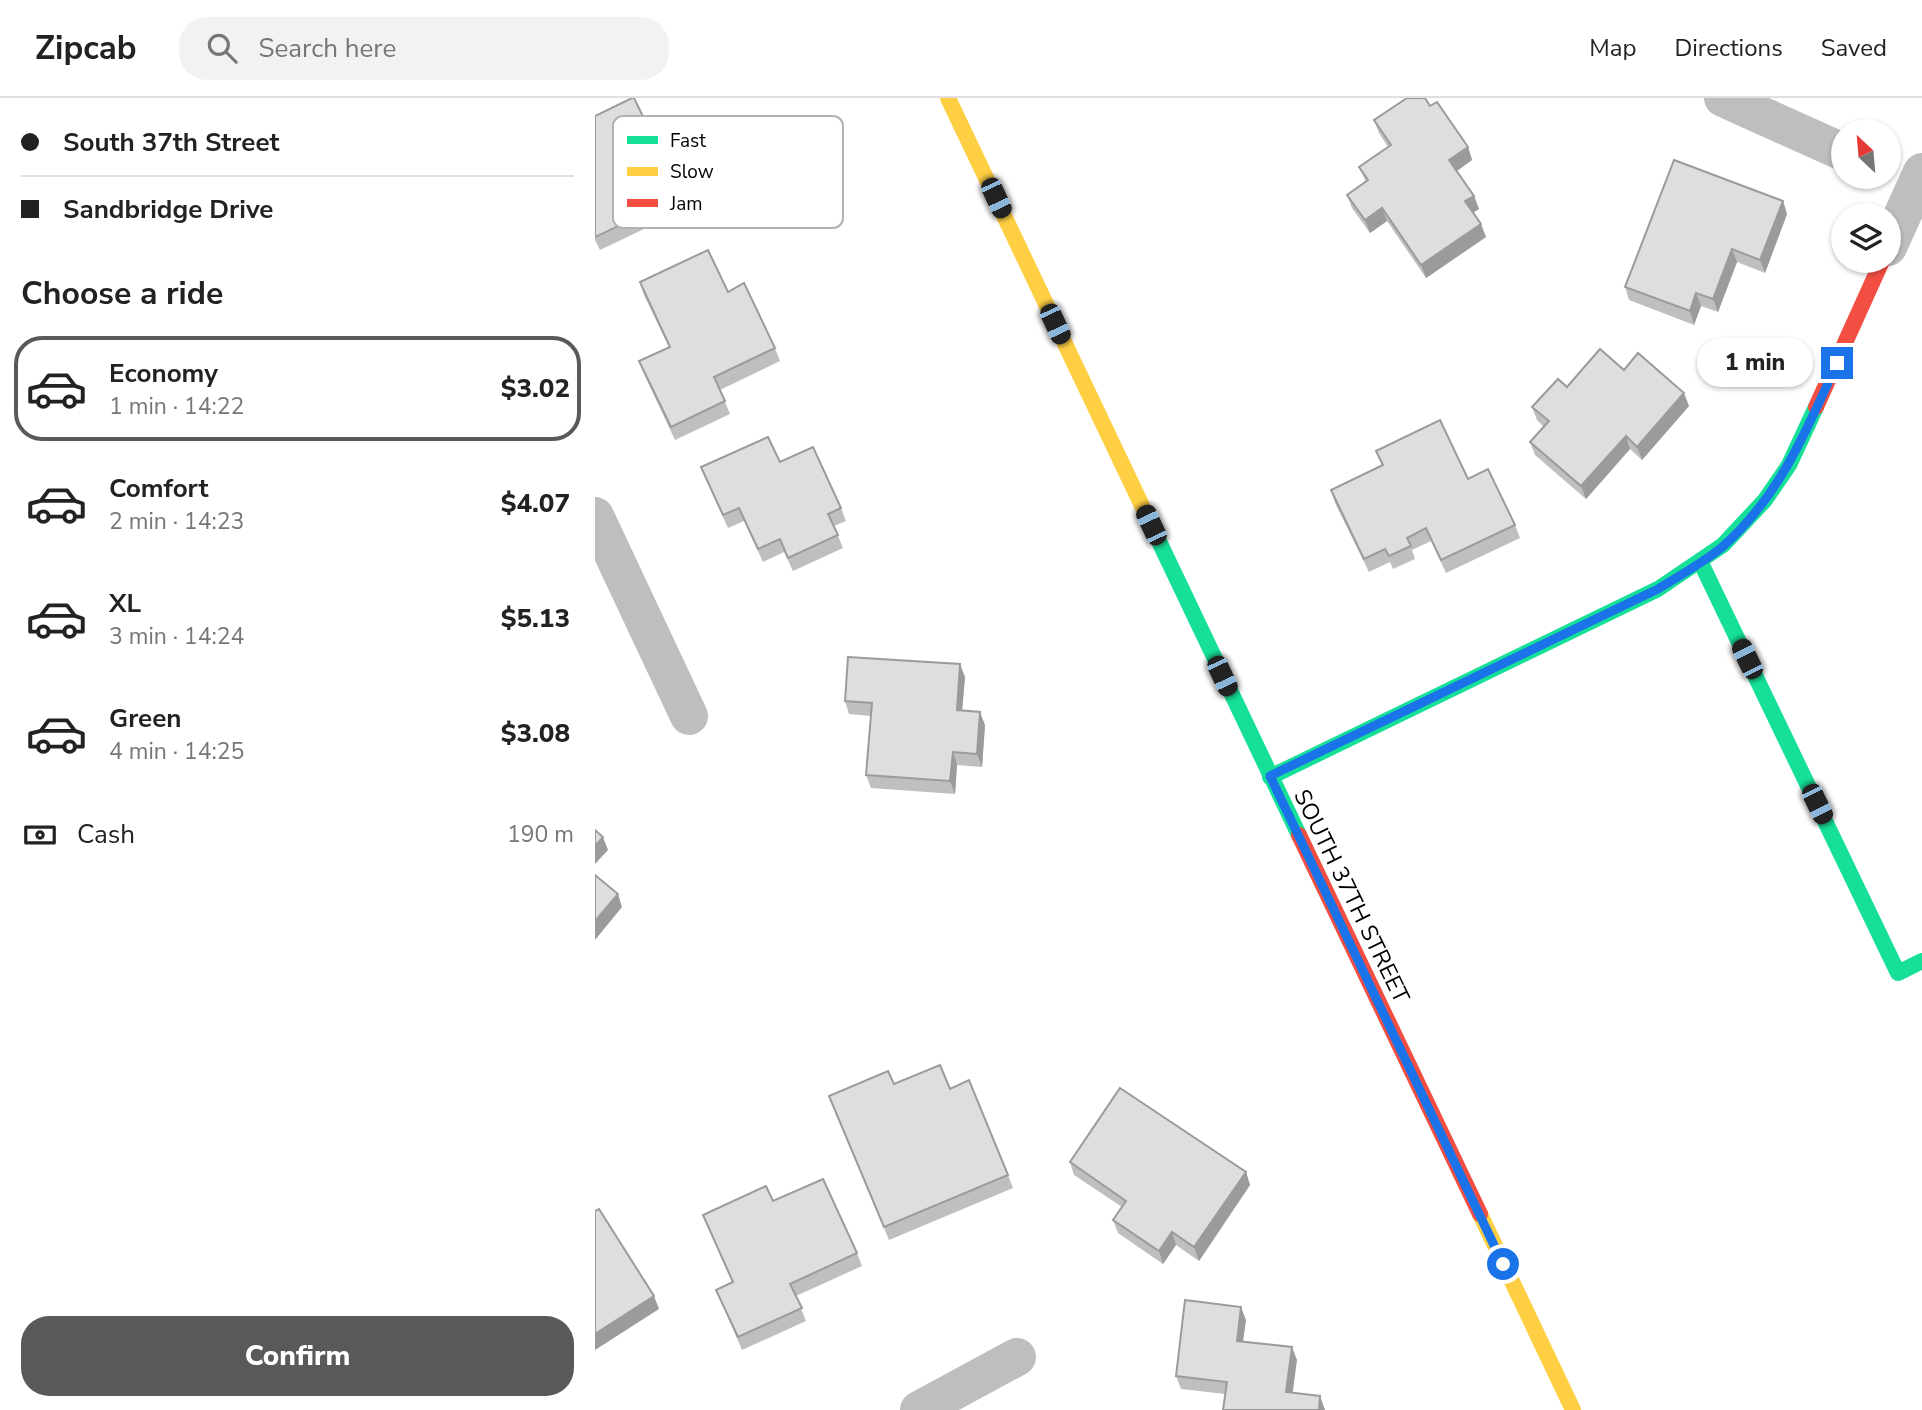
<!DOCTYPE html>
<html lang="en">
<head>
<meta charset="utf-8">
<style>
  body { margin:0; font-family:"Nunito Sans",sans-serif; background:#f2f2f2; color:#222; height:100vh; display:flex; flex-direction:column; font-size:26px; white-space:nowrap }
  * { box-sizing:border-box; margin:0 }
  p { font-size:23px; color:#767676 }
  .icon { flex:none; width:38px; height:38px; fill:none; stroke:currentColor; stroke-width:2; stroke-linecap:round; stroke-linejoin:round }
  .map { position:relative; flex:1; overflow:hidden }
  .sheet { display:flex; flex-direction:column; background:#fff; width:595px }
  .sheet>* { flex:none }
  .banner { display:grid; align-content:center; height:154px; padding:0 21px; background:#fff }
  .needle { width:46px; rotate:334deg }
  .controls { position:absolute; left:1236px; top:21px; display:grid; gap:14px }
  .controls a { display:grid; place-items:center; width:70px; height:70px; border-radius:50%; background:#fff; box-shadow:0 2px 5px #0004; font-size:35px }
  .end { position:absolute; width:32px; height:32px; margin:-16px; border:9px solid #1a73e8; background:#fff; box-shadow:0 0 0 4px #fff }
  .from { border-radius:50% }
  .bubble { position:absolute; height:49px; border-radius:24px; background:#fff; box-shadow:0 2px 5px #0004; font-size:23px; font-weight:800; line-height:49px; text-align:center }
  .car { position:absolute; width:21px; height:42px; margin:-21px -10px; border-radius:9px; box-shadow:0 0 5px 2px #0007; background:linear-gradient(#222 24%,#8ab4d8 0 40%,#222 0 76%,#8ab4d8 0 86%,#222 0) }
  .banner b { display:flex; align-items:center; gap:24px; height:66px; font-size:26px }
  .banner b+b { border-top:2px solid #e0e0e0 }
  .banner i { width:18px; height:18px; background:#222 }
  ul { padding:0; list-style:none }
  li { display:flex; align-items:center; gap:21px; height:105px; margin:0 14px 10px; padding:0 7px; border:4px solid transparent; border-radius:28px }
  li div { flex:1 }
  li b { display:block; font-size:26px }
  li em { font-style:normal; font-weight:800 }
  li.on { border-color:#595959 }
  li>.icon { width:63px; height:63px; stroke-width:1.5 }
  h2 { padding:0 21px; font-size:32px; line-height:84px }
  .pay { display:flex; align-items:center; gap:18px; height:77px; padding:0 21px; font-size:26px }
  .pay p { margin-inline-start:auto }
  .primary-button { display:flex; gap:14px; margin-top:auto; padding:14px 21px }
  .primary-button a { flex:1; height:80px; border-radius:28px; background:#595959; color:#fff; font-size:28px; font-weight:800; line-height:80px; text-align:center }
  header { display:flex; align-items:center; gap:42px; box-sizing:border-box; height:98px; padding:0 35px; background:#fff; border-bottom:2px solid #e0e0e0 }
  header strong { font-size:33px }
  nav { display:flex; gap:38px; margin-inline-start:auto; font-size:24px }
  .search { width:490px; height:63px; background:#f2f2f2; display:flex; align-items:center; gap:18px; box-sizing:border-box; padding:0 24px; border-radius:28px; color:#767676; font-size:26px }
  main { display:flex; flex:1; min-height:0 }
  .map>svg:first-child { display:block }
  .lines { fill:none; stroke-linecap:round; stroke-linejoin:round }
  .street { stroke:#bebebe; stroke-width:38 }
  .fast { stroke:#16e098; stroke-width:16 }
  .slow { stroke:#ffcf43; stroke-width:16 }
  .jam { stroke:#f24e42; stroke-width:16 }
  .wall { fill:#bfbfbf }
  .shaded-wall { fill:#9b9b9b }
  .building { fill:#dedede; stroke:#9b9b9b; stroke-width:2 }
  .route { stroke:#1a73e8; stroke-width:9 }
  .labels { text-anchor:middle; stroke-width:5; stroke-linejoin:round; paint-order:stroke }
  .street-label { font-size:23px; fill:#000; stroke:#fff }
  .key { fill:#fff; stroke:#b2b2b2; stroke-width:2 }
  .key-label { font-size:19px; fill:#000 }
</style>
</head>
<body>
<header>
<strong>Zipcab</strong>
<div class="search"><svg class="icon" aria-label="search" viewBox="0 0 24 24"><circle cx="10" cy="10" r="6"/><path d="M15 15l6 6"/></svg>Search here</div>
<nav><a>Map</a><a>Directions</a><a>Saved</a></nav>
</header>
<main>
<section class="sheet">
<div class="banner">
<b><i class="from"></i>South 37th Street</b>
<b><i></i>Sandbridge Drive</b>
</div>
<h2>Choose a ride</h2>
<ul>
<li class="on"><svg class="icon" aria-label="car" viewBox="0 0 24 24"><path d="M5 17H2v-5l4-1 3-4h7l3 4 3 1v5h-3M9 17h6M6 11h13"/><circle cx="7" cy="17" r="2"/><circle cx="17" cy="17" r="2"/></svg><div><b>Economy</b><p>1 min · 14:22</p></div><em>$3.02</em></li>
<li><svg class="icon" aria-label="car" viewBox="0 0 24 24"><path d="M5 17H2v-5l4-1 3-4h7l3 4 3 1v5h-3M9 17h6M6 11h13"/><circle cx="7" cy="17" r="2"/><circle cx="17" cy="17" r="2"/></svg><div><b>Comfort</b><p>2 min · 14:23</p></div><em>$4.07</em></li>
<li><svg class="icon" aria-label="car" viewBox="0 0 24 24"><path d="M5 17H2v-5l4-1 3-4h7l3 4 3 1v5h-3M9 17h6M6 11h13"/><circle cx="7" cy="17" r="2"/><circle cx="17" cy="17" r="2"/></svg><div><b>XL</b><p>3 min · 14:24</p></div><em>$5.13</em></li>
<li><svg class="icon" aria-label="car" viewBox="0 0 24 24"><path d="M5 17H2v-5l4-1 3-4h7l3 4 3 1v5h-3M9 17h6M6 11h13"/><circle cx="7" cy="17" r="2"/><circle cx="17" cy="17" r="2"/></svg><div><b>Green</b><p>4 min · 14:25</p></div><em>$3.08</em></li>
</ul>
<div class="pay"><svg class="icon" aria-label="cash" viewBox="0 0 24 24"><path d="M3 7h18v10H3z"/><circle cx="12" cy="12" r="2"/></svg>Cash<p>190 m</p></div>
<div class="primary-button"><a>Confirm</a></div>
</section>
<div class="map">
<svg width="1327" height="1312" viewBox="0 0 1327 1312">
  <rect width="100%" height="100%" fill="#fff"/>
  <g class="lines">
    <g class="street">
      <path d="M 1128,0 L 1248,54"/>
      <path d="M 1293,149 L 1327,74"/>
      <path d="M 0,418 L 94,618"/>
      <path d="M 324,1312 L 422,1259"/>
    </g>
    <g class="fast">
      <path d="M 560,435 L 704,737"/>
      <path d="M 1106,465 L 1303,875 L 1327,863"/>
      <path d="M 675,679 L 1063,491 L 1128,447 L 1170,402 L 1194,367 L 1221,309"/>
    </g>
    <g class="slow">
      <path d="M 353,0 L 560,435"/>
      <path d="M 885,1116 L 978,1312"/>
    </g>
    <g class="jam">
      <path d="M 1221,309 L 1287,163"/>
      <path d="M 704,737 L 885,1116"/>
    </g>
  </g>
  <g class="wall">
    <path d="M 835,8 L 873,49 L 877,62 L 862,73 L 879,98 L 884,111 L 878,115 L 891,139 L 831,180 L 792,123 L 775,135 L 757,110 L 752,97 L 771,84 L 764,69 L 793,49 L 784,35 L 779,22 Z"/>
    <path d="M 0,18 L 87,98 L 91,111 L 5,152 L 0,142 Z"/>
    <path d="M 1188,103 L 1192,116 L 1170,175 L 1142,164 L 1123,214 L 1106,208 L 1099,227 L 1034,202 L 1030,189 Z"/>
    <path d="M 45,184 L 133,194 L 180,250 L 185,263 L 125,292 L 135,316 L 80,342 L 49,276 L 44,263 L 74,249 L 49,197 Z"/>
    <path d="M 972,289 L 1094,308 L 1047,362 L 1035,351 L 991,401 L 940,357 L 935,344 L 949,329 L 942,322 L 937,309 Z"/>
    <path d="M 781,353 L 873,381 L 920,427 L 925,440 L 851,475 L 836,443 L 817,452 L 820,461 L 798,471 L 795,464 L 774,474 L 740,405 L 736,392 L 787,368 Z"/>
    <path d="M 185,364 L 246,410 L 251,423 L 239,428 L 248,450 L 198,473 L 189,454 L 168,464 L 149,423 L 133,430 L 111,382 L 106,369 Z"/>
    <path d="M 370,579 L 367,613 L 390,627 L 387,669 L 362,667 L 360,696 L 276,690 L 271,677 L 276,618 L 254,616 L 250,603 Z"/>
    <path d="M 299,986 L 355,991 L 413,1077 L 418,1090 L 294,1142 L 234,998 Z"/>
    <path d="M 475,1064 L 651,1074 L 655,1087 L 604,1163 L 581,1147 L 568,1166 L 523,1135 L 518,1122 L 527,1109 L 479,1077 Z"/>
    <path d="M 178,1103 L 262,1155 L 267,1168 L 201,1198 L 211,1223 L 147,1252 L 121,1192 L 137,1184 L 108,1117 Z"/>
    <path d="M 651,1222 L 648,1243 L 702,1262 L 630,1296 L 586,1291 L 581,1278 Z"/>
  </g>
  <g class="shaded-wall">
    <path d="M 873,49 L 877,62 L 859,75 L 854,62 Z"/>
    <path d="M 879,98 L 884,111 L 875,116 L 870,103 Z"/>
    <path d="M 1188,103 L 1192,116 L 1170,175 L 1165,162 Z"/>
    <path d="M 787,110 L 792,123 L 775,135 L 770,122 Z"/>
    <path d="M 886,126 L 891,139 L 831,180 L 826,167 Z"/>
    <path d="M 1137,151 L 1142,164 L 1123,214 L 1118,201 Z"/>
    <path d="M 1101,195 L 1106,208 L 1099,227 L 1095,213 Z"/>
    <path d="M 1089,295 L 1094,308 L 1047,362 L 1042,349 Z"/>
    <path d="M 1031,338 L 1035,351 L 991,401 L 986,388 Z"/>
    <path d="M 365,566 L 370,579 L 366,625 L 362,612 Z"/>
    <path d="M 385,614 L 390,627 L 387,669 L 382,656 Z"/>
    <path d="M 358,654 L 362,667 L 360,696 L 355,683 Z"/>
    <path d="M 8,739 L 13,752 L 0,766 L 0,748 Z"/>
    <path d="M 23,796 L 27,809 L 0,842 L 0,823 Z"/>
    <path d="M 651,1074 L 655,1087 L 604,1163 L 599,1149 Z"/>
    <path d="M 577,1134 L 581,1147 L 568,1166 L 564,1153 Z"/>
    <path d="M 59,1198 L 64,1211 L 0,1252 L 0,1236 Z"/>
    <path d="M 646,1209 L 651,1222 L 646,1256 L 642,1243 Z"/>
    <path d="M 697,1249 L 702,1262 L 696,1307 L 691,1294 Z"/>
    <path d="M 725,1298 L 730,1312 L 724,1312 Z"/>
  </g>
  <g class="building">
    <path d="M 37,0 L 39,0 L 87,98 L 0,139 L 0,18 Z"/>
    <path d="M 812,0 L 830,0 L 835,8 L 842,4 L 873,49 L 854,62 L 879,98 L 870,103 L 886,126 L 826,167 L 787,110 L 770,122 L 752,97 L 773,82 L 764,69 L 796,47 L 779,22 Z"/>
    <path d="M 1079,62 L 1188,103 L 1165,162 L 1137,151 L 1118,201 L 1101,195 L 1095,213 L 1030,189 Z"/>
    <path d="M 113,152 L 133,194 L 149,185 L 180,250 L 119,279 L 130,303 L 76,329 L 44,263 L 75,249 L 45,184 Z"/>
    <path d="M 1005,251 L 1029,272 L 1043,255 L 1089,295 L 1042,349 L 1031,338 L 986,388 L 935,344 L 954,323 L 937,309 L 963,281 L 972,289 Z"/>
    <path d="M 845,322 L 873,381 L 893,371 L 920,427 L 846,462 L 831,430 L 812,440 L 816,448 L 794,458 L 790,451 L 769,461 L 736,392 L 788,367 L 781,353 Z"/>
    <path d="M 173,339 L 185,364 L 218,349 L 246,410 L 233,416 L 243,437 L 193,460 L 185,441 L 163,451 L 144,410 L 128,417 L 106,369 Z"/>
    <path d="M 253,559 L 365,566 L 362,612 L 385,614 L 382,656 L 358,654 L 355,683 L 271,677 L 277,605 L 250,603 Z"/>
    <path d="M 0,732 L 8,739 L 0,748 Z"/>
    <path d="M 0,777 L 23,796 L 0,823 Z"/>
    <path d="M 345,967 L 355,991 L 374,982 L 413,1077 L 289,1129 L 234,998 L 293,973 L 299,986 Z"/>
    <path d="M 525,990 L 651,1074 L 599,1149 L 577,1134 L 564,1153 L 518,1122 L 531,1103 L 475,1064 Z"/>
    <path d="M 228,1081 L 262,1155 L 195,1186 L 207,1210 L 143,1239 L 121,1192 L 138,1184 L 108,1117 L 171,1088 L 178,1103 Z"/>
    <path d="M 4,1111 L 59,1198 L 0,1236 L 0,1113 Z"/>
    <path d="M 590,1202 L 646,1209 L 642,1243 L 697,1249 L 691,1294 L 725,1298 L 724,1312 L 628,1312 L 632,1284 L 581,1278 Z"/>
  </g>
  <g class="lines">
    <path class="route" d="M 908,1166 L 675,678 L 1063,491 C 1084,478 1106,466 1126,450 C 1183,401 1212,332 1242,265"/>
  </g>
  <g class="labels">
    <g class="street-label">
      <text transform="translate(757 798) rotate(64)" y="8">SOUTH 37TH STREET</text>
    </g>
  </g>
  <rect x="18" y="18" width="230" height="112" rx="10" class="key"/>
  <rect x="32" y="38" width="31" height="8" fill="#16e098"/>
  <rect x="32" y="69" width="31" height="9" fill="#ffcf43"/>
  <rect x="32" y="101" width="31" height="8" fill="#f24e42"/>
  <g class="key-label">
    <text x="75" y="49">Fast</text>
    <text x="75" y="80">Slow</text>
    <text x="75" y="112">Jam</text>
  </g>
</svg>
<div class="controls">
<a><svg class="needle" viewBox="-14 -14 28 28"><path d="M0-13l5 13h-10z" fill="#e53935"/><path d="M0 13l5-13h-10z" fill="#767676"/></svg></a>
<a><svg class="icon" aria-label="layers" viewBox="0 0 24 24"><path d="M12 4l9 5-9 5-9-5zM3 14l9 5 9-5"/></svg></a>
</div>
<i class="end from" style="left:908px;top:1166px"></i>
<i class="end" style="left:1242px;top:265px"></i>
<div class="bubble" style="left:1102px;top:240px;width:116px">1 min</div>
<i class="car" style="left:401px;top:100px;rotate:155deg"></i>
<i class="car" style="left:460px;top:226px;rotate:155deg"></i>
<i class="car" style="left:556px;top:427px;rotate:335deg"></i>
<i class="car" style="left:1152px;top:561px;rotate:334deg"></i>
<i class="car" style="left:627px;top:578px;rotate:155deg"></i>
<i class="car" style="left:1222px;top:706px;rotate:154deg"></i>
</div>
</main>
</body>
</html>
